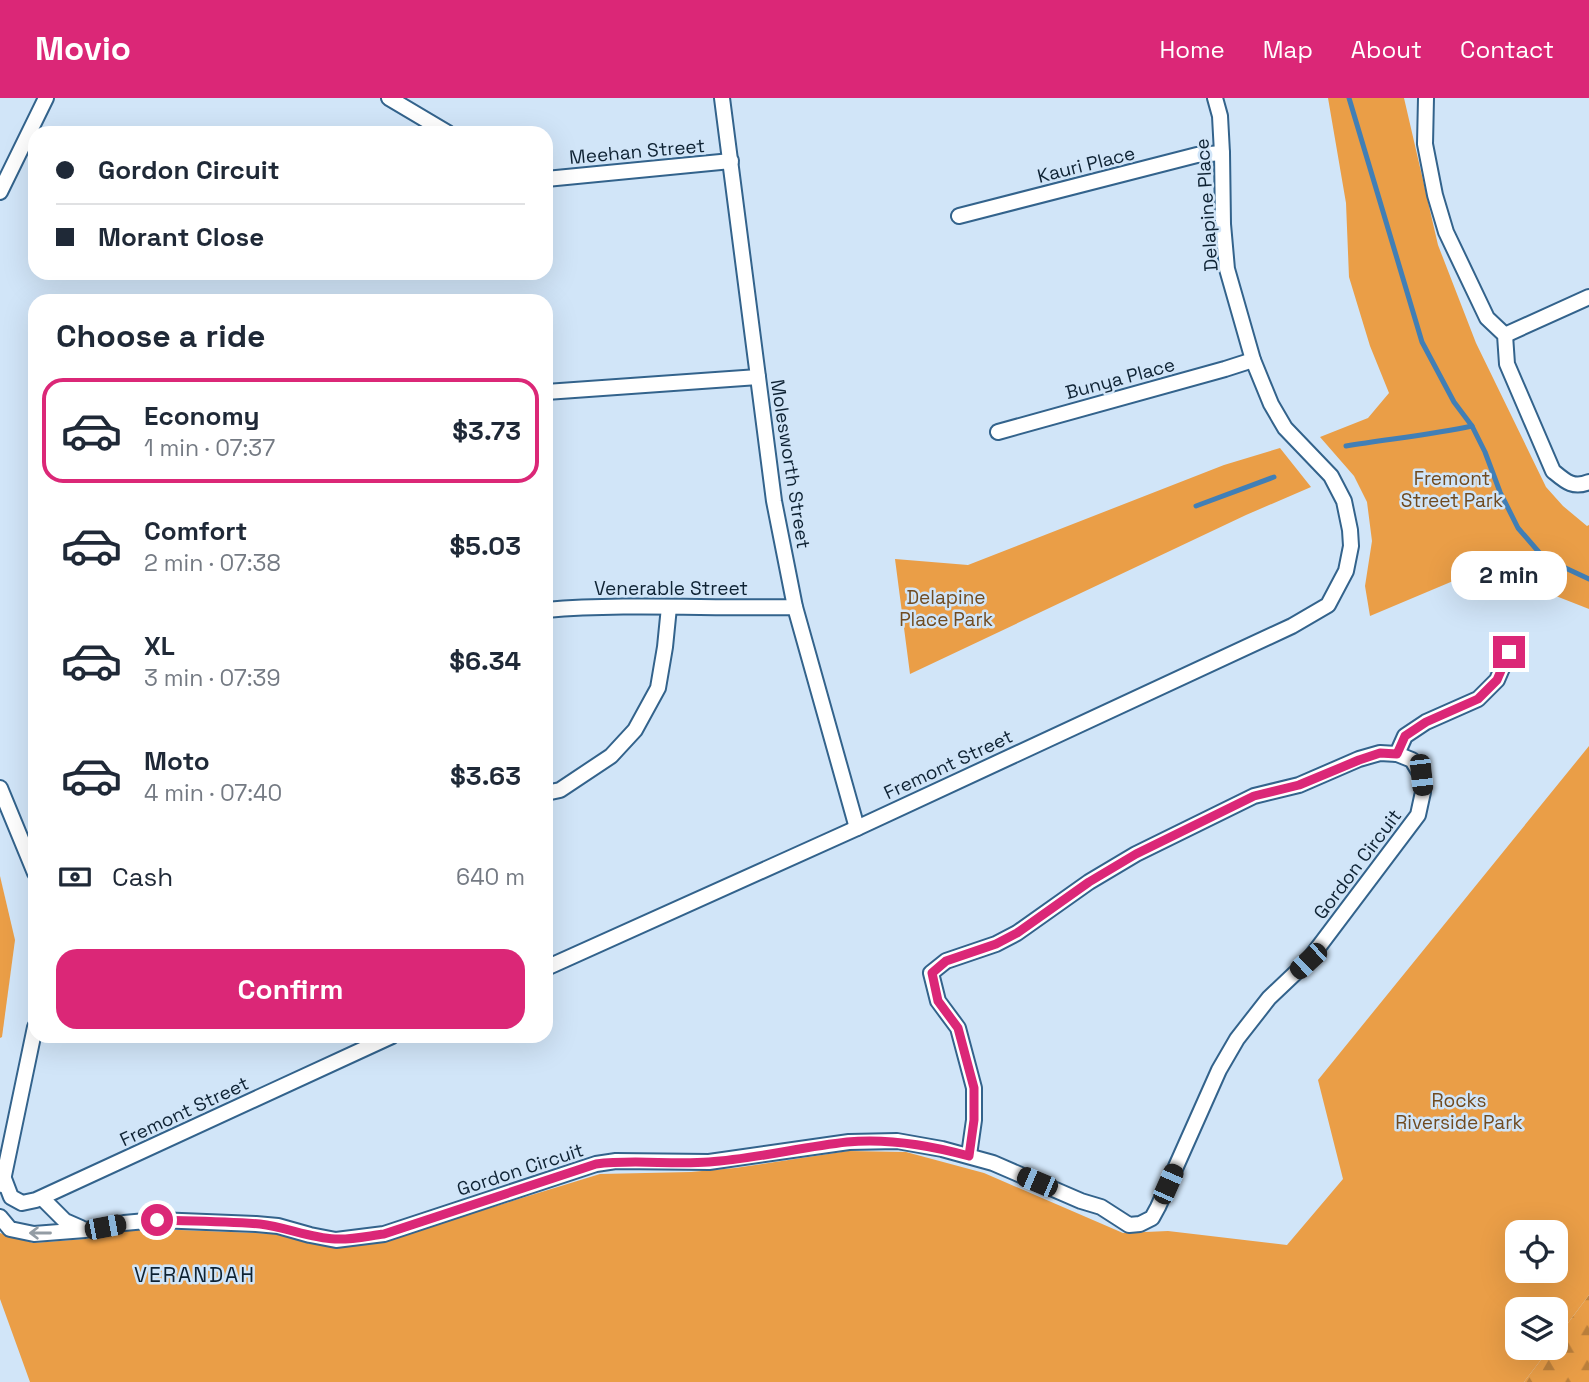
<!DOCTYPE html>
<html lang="en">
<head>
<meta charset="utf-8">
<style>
  body { margin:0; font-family:"Space Grotesk",sans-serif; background:#f6f6f7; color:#1f2937; height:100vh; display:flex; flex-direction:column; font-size:26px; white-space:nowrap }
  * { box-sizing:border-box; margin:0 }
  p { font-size:23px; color:#747a83 }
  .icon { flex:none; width:38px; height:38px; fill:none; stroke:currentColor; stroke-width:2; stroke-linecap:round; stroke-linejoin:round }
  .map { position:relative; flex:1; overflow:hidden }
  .details { position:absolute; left:28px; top:196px; width:525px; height:749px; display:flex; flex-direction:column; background:#fff; border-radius:21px; box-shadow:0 7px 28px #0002 }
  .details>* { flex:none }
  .banner { position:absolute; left:28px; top:28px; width:525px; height:154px; border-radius:21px; box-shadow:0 7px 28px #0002; display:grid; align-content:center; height:154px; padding:0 28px; background:#fff }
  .buttons { position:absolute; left:1505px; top:1122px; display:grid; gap:14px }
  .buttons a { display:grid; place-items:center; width:63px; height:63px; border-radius:14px; background:#fff; box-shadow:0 7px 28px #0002; font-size:35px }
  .end { position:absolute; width:32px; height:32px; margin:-16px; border:9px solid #db2777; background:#fff; box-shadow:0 0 0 4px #fff }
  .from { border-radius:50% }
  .bubble { position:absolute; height:49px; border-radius:21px; background:#fff; box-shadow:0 7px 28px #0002; font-size:23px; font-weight:600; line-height:49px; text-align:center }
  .car { position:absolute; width:21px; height:42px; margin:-21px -10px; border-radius:9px; box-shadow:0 0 5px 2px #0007; background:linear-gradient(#222 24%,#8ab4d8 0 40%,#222 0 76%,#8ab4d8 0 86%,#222 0) }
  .banner b { display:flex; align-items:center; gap:24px; height:66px; font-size:26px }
  .banner b+b { border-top:2px solid #e0e1e3 }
  .banner i { width:18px; height:18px; background:#1f2937 }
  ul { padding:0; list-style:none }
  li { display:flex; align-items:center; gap:21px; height:105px; margin:0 14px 10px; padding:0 14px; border:4px solid transparent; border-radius:21px }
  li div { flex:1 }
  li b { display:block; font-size:26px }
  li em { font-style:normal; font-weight:600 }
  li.active { border-color:#db2777 }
  li>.icon { width:63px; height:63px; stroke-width:1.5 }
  h2 { padding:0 28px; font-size:32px; line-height:84px }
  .pay { display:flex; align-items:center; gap:18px; height:77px; padding:0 28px; font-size:26px }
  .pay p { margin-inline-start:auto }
  .action { display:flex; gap:14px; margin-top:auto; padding:14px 28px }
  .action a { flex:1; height:80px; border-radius:21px; background:#db2777; color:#fff; font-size:28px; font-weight:600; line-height:80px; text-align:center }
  header { display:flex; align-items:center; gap:42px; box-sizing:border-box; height:98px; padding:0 35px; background:#db2777; color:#fff }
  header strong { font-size:33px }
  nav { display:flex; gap:38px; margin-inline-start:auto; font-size:24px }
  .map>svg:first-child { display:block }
  .forest { fill:url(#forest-firs) }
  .green { fill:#ea9e47; fill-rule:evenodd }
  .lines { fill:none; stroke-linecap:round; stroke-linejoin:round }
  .stream { stroke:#417fb6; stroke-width:5 }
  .street-casing { stroke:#33638c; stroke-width:18 }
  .street { stroke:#fff; stroke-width:14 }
  .oneway { stroke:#939ca4 }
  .route { stroke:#db2777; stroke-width:9 }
  .labels { text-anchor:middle; stroke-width:5; stroke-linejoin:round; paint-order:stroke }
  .street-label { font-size:19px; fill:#0f2334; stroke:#d1e5f8 }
  .park-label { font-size:19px; fill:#704b20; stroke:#d1e5f8 }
  .neighbourhood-label { font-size:21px; letter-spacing:2px; fill:#0f2334; stroke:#d1e5f8 }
</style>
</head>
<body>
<header>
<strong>Movio</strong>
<nav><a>Home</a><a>Map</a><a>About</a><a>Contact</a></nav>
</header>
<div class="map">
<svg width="1589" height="1284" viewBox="0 0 1589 1284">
  <defs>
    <pattern id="forest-firs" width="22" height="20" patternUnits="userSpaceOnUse" patternTransform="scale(1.75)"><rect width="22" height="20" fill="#ea9e47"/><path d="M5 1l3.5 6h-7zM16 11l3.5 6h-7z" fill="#bc803c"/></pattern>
  </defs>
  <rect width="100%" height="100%" fill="#d1e5f8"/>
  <path class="forest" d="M 1589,1197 L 1589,1284 L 1524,1284 L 1550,1250 L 1556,1250 L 1556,1241 Z"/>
  <g class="green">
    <path d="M 1328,0 L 1404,0 L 1438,147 L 1476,245 L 1546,389 L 1563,408 L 1587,428 L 1589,427 L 1589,511 L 1484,470 L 1370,518 L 1365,488 L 1372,443 L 1367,404 L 1354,378 L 1320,339 L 1368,320 L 1389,295 L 1370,248 L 1349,179 L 1346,105 Z"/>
    <path d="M 1280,350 L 1311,389 L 1246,417 L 910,576 L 895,461 L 968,467 L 1224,367 Z"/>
    <path d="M 1589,648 L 1589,1197 L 1556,1241 L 1556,1211 L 1517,1211 L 1517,1250 L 1550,1250 L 1524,1284 L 30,1284 L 0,1201 L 0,1135 L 33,1145 L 85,1141 L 122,1133 L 154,1131 L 281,1136 L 307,1145 L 338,1148 L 358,1147 L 386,1142 L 600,1076 L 691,1074 L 735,1070 L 848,1053 L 906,1054 L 984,1075 L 1123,1135 L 1168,1133 L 1287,1147 L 1343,1081 L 1318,982 ZM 1517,1134 L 1556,1134 L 1556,1172 L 1517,1172 Z"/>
    <path d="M 0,778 L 15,842 L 2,939 L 0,940 Z"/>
  </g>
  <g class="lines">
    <g class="stream">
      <path d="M 1349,0 L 1422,244 L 1454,304 L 1472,328 L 1485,354 L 1500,394 L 1518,430 L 1544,460 L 1589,481"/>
      <path d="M 1346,348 C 1388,341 1430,337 1472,328"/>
      <path d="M 1196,408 L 1274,379"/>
    </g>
    <defs>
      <g id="street">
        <path d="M 389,0 L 448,35"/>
        <path d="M 722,0 L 774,403 L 795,509 L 857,730"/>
        <path d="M 1426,0 L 1425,46 L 1435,97 L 1446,134 L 1487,220 L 1505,237 L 1507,266 L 1553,373 C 1565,383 1573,391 1589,384"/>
        <path d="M 546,81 L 731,63"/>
        <path d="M 0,94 L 46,0"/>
        <path d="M 959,118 L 1197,57 L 1222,55"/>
        <path d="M 1505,237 L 1589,199"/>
        <path d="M 546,294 L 758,279"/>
        <path d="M 998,334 L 1225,271 L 1253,262"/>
        <path d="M 546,512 C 629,505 712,511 795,509"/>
        <path d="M 1397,656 L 1405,638 L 1426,624 L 1478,601 L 1497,582 L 1509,554"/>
        <path d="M 0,690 L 35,775"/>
        <path d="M 546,695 L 560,692 L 611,658 L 635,632 L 658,590 L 665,549 L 669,509"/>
        <path d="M 546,870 L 857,730 L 1292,528 L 1328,507 L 1346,473 L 1351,448 L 1350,432 L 1344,403 L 1331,378 L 1285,330 L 1271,306 L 1253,262 L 1227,171 L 1223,126 L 1222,55 L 1220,18 L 1215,0"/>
        <path d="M 3,1078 L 11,1099 L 22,1105 L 36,1102 L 392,938"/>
        <path d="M 2,1087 L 35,929"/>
        <path d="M 42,1100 L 65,1123 L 81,1130"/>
        <path d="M 0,1119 L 10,1131 L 34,1136 L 85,1132 L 124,1125 L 157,1122 L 256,1126 L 278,1128 L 310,1137 L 336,1142 L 384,1136 L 596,1066 L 616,1063 L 709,1064 L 849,1044 L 897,1043 L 942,1051 L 993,1065 L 1081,1103 L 1101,1109 L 1129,1127 L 1140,1126 L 1152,1120 L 1158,1109 L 1219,972 L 1237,941 L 1269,900 L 1308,863 L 1418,717 L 1423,694 L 1421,677 L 1412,662 L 1397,656 L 1380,655 L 1359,661 L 1299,687 L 1254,698 L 1136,756 L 1089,784 L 1017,835 L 996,846 L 946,863 L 931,875 L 938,903 L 958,930 L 974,990 L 974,1022 L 969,1057"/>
      </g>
    </defs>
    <use href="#street" class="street-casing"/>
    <use href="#street" class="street"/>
  </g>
  <defs><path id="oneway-shaft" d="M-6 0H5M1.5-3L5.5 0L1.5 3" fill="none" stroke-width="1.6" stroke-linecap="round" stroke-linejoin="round" transform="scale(1.75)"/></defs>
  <use class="oneway" href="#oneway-shaft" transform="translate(40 1135) rotate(-180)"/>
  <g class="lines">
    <path class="route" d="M 157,1122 C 191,1123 226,1123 260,1126 C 286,1129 310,1140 335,1141 C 351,1142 368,1138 384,1136 L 596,1066 C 634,1061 671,1067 709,1064 C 755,1061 801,1049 847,1044 C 889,1040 929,1047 969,1058 L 974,1022 L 974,990 L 958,930 L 938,903 L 932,875 L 946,863 L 996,846 L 1017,835 L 1089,784 L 1136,756 L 1254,698 L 1299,687 L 1359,662 L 1380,655 L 1397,656 L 1405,638 L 1426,624 L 1478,601 L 1497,582 L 1509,554"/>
  </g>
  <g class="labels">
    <g class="street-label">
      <text transform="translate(637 53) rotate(-5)" y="7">Meehan Street</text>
      <text transform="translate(1086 66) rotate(-14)" y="7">Kauri Place</text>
      <text transform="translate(1206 107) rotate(-94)" y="7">Delapine Place</text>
      <text transform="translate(1120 280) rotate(-15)" y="7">Bunya Place</text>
      <text transform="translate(791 366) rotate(81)" y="7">Molesworth Street</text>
      <text x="671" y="497">Venerable Street</text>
      <text transform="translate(948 666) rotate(-25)" y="7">Fremont Street</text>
      <text transform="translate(1357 766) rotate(-53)" y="7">Gordon Circuit</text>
      <text transform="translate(184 1013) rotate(-25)" y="7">Fremont Street</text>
      <text transform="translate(520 1071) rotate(-18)" y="7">Gordon Circuit</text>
    </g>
    <g class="park-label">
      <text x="1452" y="387">Fremont<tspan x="1452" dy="22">Street Park</tspan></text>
      <text x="946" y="506">Delapine<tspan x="946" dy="22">Place Park</tspan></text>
      <text x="1459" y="1009">Rocks<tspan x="1459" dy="22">Riverside Park</tspan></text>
    </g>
    <g class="neighbourhood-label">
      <text x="195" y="1184">VERANDAH</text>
    </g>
  </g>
</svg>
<div class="buttons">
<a><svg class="icon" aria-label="locate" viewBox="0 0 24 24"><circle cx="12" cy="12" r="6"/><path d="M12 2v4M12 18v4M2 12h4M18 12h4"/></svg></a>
<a><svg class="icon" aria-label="layers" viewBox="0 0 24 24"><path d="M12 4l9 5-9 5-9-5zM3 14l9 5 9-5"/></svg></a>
</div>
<i class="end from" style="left:157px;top:1122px"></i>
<i class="end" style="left:1509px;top:554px"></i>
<div class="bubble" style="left:1451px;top:453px;width:116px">2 min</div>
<i class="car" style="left:1421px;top:677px;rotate:174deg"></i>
<i class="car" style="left:1308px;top:863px;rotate:227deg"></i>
<i class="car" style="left:1037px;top:1084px;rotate:293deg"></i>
<i class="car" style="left:1168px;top:1086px;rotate:24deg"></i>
<i class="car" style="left:105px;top:1129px;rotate:79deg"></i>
<div class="banner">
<b><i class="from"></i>Gordon Circuit</b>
<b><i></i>Morant Close</b>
</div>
<section class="details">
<h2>Choose a ride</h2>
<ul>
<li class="active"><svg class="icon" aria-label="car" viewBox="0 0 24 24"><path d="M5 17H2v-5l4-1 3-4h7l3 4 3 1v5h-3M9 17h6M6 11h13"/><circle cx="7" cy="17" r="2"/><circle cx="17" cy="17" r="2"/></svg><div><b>Economy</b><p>1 min · 07:37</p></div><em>$3.73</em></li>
<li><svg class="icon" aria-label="car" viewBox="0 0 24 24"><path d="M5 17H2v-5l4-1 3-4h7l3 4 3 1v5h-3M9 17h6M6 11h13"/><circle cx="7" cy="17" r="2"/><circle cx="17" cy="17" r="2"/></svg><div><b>Comfort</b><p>2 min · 07:38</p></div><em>$5.03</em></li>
<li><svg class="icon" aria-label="car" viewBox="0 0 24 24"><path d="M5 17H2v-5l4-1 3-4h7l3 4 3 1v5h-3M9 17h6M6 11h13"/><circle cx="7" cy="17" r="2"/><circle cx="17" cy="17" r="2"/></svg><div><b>XL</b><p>3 min · 07:39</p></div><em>$6.34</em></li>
<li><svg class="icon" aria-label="car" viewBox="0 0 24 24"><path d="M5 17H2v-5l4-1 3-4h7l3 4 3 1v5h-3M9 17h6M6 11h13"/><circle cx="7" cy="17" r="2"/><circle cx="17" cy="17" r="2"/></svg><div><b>Moto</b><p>4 min · 07:40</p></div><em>$3.63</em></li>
</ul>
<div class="pay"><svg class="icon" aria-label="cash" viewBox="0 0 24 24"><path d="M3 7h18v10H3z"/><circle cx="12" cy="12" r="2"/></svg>Cash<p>640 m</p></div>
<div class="action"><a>Confirm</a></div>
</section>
</div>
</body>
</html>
